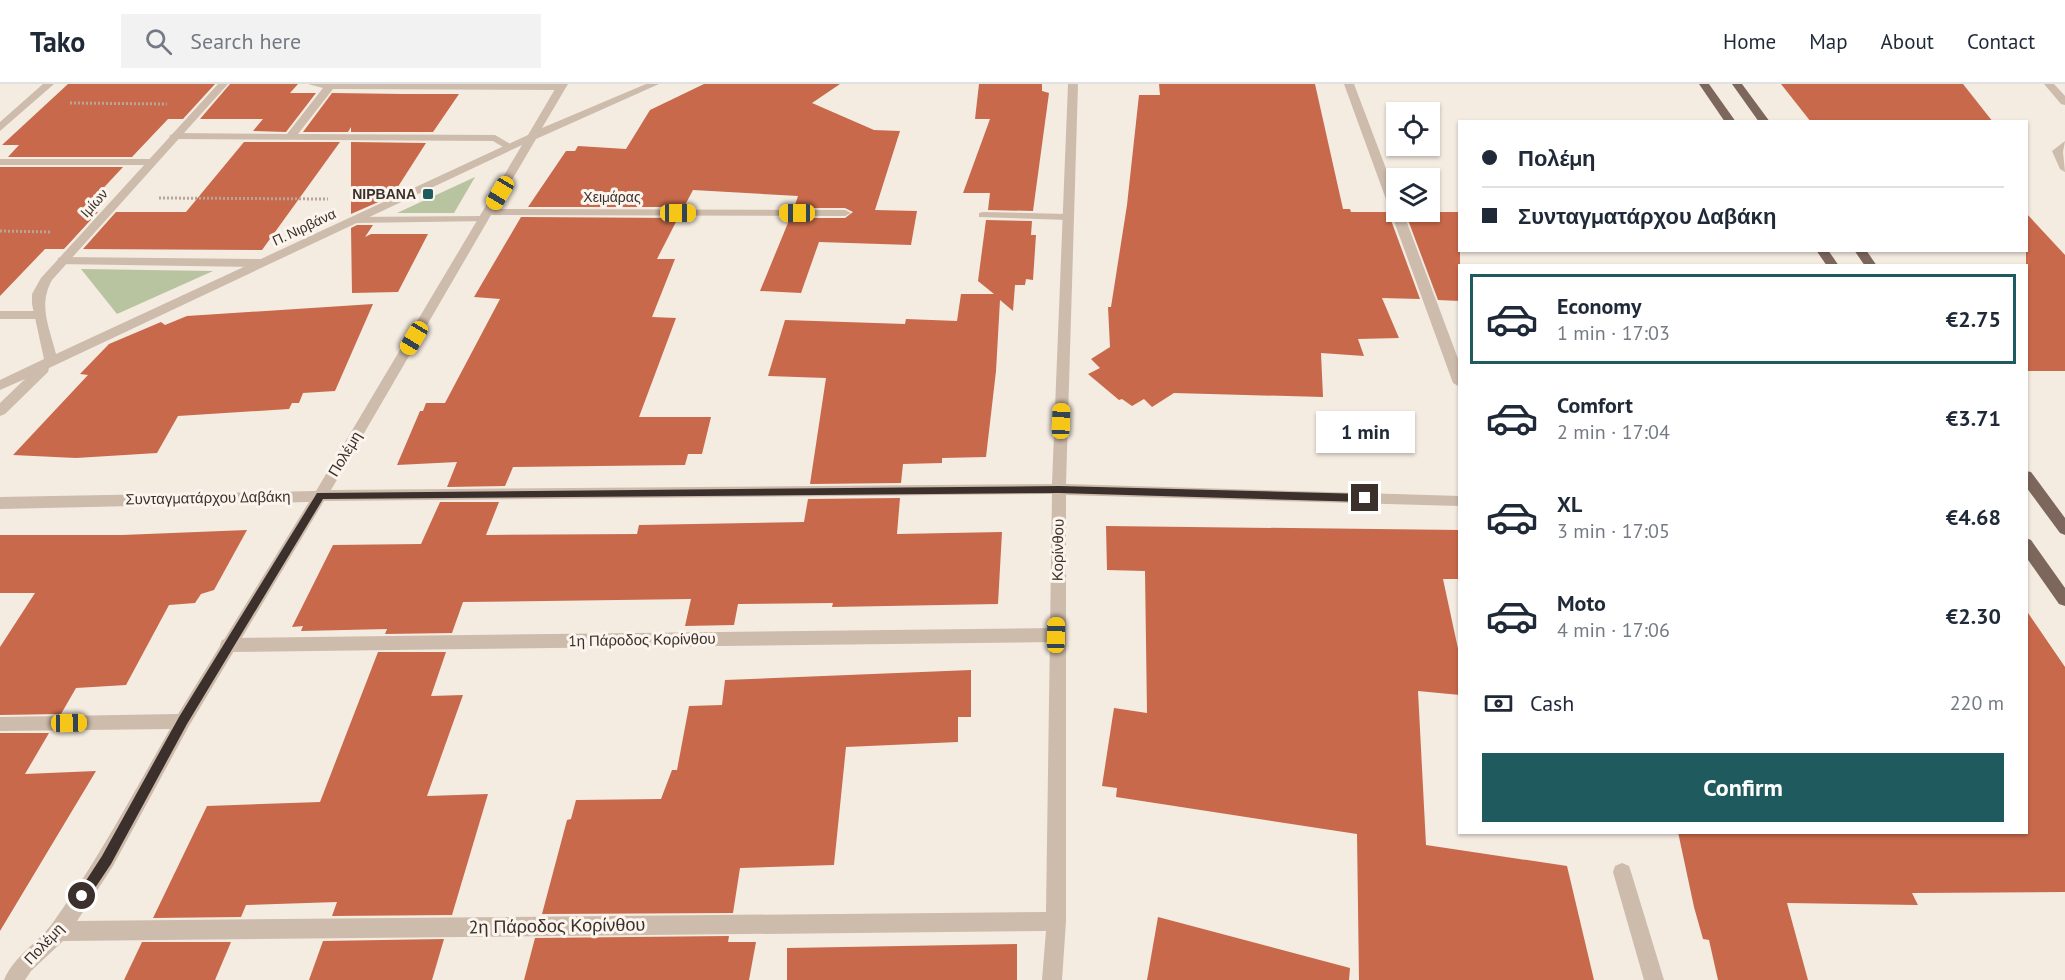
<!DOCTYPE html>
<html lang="en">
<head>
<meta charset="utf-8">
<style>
  body { margin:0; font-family:"PT Sans",sans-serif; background:#f2f2f3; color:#1f2937; height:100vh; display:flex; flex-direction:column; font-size:22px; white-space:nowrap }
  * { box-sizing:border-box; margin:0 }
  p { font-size:20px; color:#747a83 }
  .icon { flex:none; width:33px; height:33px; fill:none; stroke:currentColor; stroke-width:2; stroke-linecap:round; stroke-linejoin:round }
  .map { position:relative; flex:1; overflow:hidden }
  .details { position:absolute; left:1458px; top:180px; width:570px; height:570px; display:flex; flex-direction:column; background:#fff; border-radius:0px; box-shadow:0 2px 4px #0004 }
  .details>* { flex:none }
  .guide { position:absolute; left:1458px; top:36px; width:570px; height:132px; border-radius:0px; box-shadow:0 2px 4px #0004; display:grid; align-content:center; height:132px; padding:0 24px; background:#fff }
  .buttons { position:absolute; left:1386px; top:18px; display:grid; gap:12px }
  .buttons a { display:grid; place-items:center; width:54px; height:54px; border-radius:0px; background:#fff; box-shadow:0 2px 4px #0004; font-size:30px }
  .end { position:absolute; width:27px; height:27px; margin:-14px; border:8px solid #3b302b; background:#fff; box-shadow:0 0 0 3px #fff }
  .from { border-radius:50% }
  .bubble { position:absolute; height:42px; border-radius:0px; background:#fff; box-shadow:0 2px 4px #0004; font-size:20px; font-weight:700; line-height:42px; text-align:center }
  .car { position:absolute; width:18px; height:36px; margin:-18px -9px; border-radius:8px; box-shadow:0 0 4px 2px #0007; background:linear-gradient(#f5c518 24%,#345 0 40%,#f5c518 0 76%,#345 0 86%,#f5c518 0) }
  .guide b { display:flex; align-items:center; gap:21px; height:57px; font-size:22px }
  .guide b+b { border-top:2px solid #e0e1e3 }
  .guide i { width:15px; height:15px; background:#1f2937 }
  ul { padding:10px 0 0; list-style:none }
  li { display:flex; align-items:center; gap:18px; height:90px; margin:0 12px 9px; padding:0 12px; border:3px solid transparent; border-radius:0px }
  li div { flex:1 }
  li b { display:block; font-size:22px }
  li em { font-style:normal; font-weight:700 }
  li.on { border-color:#1f5a5e }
  li>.icon { width:54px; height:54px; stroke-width:1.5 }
  .pay { display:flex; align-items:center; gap:15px; height:66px; padding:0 24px; font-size:22px }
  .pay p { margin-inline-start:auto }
  .primary-button { display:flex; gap:12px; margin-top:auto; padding:12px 24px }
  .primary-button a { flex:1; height:69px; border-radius:0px; background:#1f5a5e; color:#fff; font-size:24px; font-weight:700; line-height:69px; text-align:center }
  header { display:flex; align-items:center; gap:36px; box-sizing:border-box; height:84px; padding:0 30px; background:#fff; border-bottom:2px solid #e0e1e3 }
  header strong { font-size:28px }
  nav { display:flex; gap:33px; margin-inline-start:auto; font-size:21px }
  .search { width:420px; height:54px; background:#f2f2f3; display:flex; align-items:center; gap:15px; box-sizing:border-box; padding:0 21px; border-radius:0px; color:#747a83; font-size:22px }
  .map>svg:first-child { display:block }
  .green { fill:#b8c4a0 }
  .building { fill:#c8694b }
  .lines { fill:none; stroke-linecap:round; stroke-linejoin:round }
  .path { stroke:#b9a596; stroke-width:3; stroke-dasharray:2 2; stroke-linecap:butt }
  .service { fill:#cdbbac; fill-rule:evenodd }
  .pedestrian { fill:#cdbbac; fill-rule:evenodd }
  .minor { fill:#cdbbac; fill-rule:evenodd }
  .primary { fill:#7d675c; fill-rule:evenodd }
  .route { fill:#3b302b }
  .poi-dot { fill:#1f5a5e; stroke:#fbf5ee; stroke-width:2 }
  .labels { text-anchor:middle; stroke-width:6; stroke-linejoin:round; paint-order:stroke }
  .far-poi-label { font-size:14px; font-weight:bold; fill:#3b302b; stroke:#fbf5ee; text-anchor:end }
  .far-street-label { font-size:14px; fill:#3b302b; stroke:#fbf5ee }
  .street-label { font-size:15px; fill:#3b302b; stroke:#fbf5ee }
  .near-street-label { font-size:18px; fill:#3b302b; stroke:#fbf5ee }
</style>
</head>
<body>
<header>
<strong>Tako</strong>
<div class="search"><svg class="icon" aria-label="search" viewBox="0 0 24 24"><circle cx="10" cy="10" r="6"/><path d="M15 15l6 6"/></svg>Search here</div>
<nav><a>Home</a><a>Map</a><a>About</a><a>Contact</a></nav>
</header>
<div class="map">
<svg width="2065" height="896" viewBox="0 0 2065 896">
  <rect width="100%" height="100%" fill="#f4ebe1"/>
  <g class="green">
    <path d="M 475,93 L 454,129 L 397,129 Z"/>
    <path d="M 81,185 L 213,187 L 117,230 Z"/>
  </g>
  <g class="building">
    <path d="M 68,0 L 215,0 L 183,35 L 168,35 L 132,73 L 8,73 L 19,61 L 2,61 Z"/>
    <path d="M 230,0 L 298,0 L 290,9 L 316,9 L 286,48 L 253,47 L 263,35 L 200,35 Z"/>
    <path d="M 704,0 L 840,0 L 812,19 L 874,46 L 900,47 L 875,126 L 917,127 L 911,161 L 819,158 L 801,209 L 760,207 L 790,134 L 845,134 L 853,128 L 845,124 L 794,124 L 798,112 L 693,106 L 684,123 L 528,123 L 566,67 L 575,67 L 578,62 L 626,65 L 650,26 Z"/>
    <path d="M 979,0 L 1042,0 L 1042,7 L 1049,9 L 1033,127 L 988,126 L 990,109 L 963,109 L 990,35 L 975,35 Z"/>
    <path d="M 1159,0 L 1315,0 L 1343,125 L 1350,125 L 1351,128 L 1388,128 L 1420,215 L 1382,214 L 1399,254 L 1358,255 L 1364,272 L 1321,269 L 1323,313 L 1174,309 L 1152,323 L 1144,315 L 1132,322 L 1122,315 L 1119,316 L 1088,290 L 1100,284 L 1091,275 L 1110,263 L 1108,223 L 1111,223 L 1127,121 L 1139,11 L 1160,11 Z"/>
    <path d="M 1781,0 L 1963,0 L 1993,38 L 1811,38 Z"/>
    <path d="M 332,9 L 403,10 L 459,10 L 433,48 L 351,48 L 351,43 L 348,48 L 303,48 Z"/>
    <path d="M 244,58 L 340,58 L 262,166 L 83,165 L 116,128 L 186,128 Z"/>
    <path d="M 351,58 L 426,59 L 392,112 L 351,130 Z"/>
    <path d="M 0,83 L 123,83 L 81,128 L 98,128 L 64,165 L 45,165 L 0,212 Z"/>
    <path d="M 1405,128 L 1460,128 L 1460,217 L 1438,216 Z"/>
    <path d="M 2026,129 L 2065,171 L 2065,287 L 2026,287 Z"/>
    <path d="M 521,133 L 678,134 L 657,175 L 675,175 L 652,233 L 676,234 L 639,333 L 711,333 L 702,370 L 688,370 L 685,381 L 513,383 L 505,402 L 447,403 L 457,378 L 397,381 L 420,327 L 423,327 L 426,319 L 445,319 L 500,215 L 474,213 Z"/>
    <path d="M 986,136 L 1032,137 L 1031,151 L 1036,151 L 1033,196 L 1026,195 L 1025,201 L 1015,201 L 1013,227 L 1000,216 L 996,287 L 986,373 L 942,374 L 942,379 L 903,380 L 901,399 L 810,400 L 826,294 L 768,292 L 785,236 L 905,240 L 906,235 L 957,237 L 961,210 L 994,210 L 978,197 Z"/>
    <path d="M 357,141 L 373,141 L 365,153 L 371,150 L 428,150 L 398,208 L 352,209 L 351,144 Z"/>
    <path d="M 373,220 L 335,307 L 303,309 L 299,319 L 292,319 L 289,325 L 178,332 L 157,369 L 76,374 L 13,371 L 88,291 L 80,290 L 109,260 L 161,238 L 165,241 L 187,232 Z"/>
    <path d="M 900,414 L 897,450 L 1002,448 L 998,520 L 832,523 L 833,519 L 738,520 L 734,541 L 685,542 L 691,515 L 463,518 L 452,549 L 385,550 L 387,545 L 301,547 L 303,542 L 292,543 L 333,461 L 421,460 L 440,418 L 499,418 L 486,451 L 637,450 L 639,441 L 804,438 L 808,415 Z"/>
    <path d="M 1106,442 L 1460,446 L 1460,495 L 1443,495 L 1460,574 L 1460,611 L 1418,607 L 1426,761 L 1567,782 L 1594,896 L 1359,896 L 1357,750 L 1116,713 L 1117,704 L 1102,702 L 1114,624 L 1147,629 L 1145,487 L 1107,486 Z"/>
    <path d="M 247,446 L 214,506 L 201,510 L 195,519 L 169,521 L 126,601 L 76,604 L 61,630 L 0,631 L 0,563 L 35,509 L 0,509 L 0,451 L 122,451 Z"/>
    <path d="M 2026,526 L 2065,583 L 2065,808 L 1912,809 L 1918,821 L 1787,819 L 1808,896 L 1718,896 L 1709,856 L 1703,855 L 1694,823 L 1678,748 L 2026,748 Z"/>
    <path d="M 378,568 L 446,568 L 431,612 L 463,611 L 427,712 L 488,710 L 452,831 L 332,832 L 337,818 L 246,821 L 241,833 L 153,834 L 207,722 L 320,718 Z"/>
    <path d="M 971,586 L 971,633 L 958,633 L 958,658 L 846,663 L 834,781 L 740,784 L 733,829 L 542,830 L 567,736 L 571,735 L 576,716 L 661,715 L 672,686 L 677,686 L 689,622 L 722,621 L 725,596 Z"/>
    <path d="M 0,649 L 49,649 L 25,690 L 96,687 L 0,847 Z"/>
    <path d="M 1158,833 L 1350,884 L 1349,896 L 1147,896 Z"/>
    <path d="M 729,852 L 728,858 L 756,858 L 749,896 L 524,896 L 535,854 Z"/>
    <path d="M 444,855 L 432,896 L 309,896 L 323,857 Z"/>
    <path d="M 142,858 L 231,858 L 215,896 L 124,896 Z"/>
    <path d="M 1017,860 L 1017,896 L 787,896 L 787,864 Z"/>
  </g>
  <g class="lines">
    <g class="path">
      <path d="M 70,19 L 167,20"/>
      <path d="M 159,114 L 328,115"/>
      <path d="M 0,147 L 52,148"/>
    </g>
    <path class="service" d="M 983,128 L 1067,130 L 1073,133 L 1067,136 L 979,133 L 979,129 Z"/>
    <g class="pedestrian">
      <path d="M 308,0 L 561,0 L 566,3 L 561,6 L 333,5 L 298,50 L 495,51 L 512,61 L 512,65 L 508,66 L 493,57 L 174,55 L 169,52 L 174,49 L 287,50 L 323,4 Z"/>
      <path d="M 0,75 L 151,75 L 156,78 L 151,81 L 0,81 Z"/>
      <path d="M 484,132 L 488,133 L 488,137 L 354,139 L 348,136 L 354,133 Z"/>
      <path d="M 62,173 L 261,175 L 267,179 L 261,183 L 58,180 L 58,174 Z"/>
      <path d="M 0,227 L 40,227 L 46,231 L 40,235 L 0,235 Z"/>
      <path d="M 1056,544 L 1062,546 L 1064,551 L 1062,556 L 1056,558 L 228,568 L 222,566 L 220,561 L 222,556 L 228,554 Z"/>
    </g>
    <g class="minor">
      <path d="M 43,0 L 54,0 L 0,47 L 0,38 Z"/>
      <path d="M 218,0 L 228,0 L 52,196 C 38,221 49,242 56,270 L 528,51 L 558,0 L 568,0 L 542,44 L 646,0 L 659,0 L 536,55 L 495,125 L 845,126 L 851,129 L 845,132 L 491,131 L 331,406 L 1052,400 L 1068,0 L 1078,0 L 1066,400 L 1460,412 L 1460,422 L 1066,411 L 1066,837 L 1062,896 L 1042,896 L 1046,847 L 63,857 L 31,887 L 25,896 L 4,896 C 15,870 39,859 54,837 C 98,776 133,710 170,645 L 0,647 L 0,633 L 178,630 L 309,418 L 0,425 L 0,413 L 316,407 L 522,61 L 49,284 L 48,288 L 5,330 L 0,332 L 0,319 L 25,295 L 0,306 L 0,296 L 44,275 L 32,220 L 32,210 L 41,194 ZM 1052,410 L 1046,828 L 77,837 L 113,782 L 189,642 L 324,417 Z"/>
      <path d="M 1344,0 L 1354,0 L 1396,111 L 1396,128 L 1403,128 L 1460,280 L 1460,303 L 1453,299 Z"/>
      <path d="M 2044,0 L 2054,0 L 2065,12 L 2065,21 L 2061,20 Z"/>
      <path d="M 2065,57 L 2063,68 L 2065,88 L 2060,85 L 2052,67 Z"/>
      <path d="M 1622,779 L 1629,782 L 1631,788 L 1664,896 L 1644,896 L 1613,788 L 1615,782 Z"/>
    </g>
    <g class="primary">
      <path d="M 1699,0 L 1709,0 L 1736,38 L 1725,38 Z"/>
      <path d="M 1732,0 L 1742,0 L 1770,38 L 1759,38 Z"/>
      <path d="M 1816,166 L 1828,166 L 1839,182 L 1827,182 Z"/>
      <path d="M 1854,166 L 1866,166 L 1877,182 L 1865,182 Z"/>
      <path d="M 2026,387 L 2031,388 L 2065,434 L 2065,451 L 2060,449 L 2026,403 Z"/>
      <path d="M 2026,454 L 2031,456 L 2065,504 L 2065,522 L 2059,520 L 2026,473 Z"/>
    </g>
  </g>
  <path class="route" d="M 1059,402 L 1365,410 L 1370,414 L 1365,418 L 1059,409 L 323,415 L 187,640 L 111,780 L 87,816 L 82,818 L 76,812 L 102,772 L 179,633 L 317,409 Z"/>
  <rect class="poi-dot" x="422" y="104" width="12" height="12" rx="3"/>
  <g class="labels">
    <g class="far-poi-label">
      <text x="416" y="115">ΝΙΡΒΑΝΑ</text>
    </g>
    <g class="far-street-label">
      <text x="612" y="118">Χειμάρας</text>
      <text transform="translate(94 119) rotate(-48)" y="5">Ιμίων</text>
      <text transform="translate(304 143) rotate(-25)" y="5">Π. Νιρβάνα</text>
    </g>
    <g class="street-label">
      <text transform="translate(345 370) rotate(-59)" y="5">Πολέμη</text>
      <text transform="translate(208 414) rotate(-1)" y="5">Συνταγματάρχου Δαβάκη</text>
      <text transform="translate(1058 466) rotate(-89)" y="5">Κορίνθου</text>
      <text transform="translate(642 556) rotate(-1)" y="5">1η Πάροδος Κορίνθου</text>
      <text transform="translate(44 860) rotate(-47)" y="5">Πολέμη</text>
    </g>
    <g class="near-street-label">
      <text transform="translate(557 842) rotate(-1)" y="6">2η Πάροδος Κορίνθου</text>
    </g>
  </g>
</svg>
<div class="buttons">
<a><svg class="icon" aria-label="locate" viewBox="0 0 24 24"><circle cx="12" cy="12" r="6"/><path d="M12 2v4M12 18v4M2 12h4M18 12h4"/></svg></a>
<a><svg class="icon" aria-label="layers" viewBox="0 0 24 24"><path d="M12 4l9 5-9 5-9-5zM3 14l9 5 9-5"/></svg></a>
</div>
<i class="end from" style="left:82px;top:812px"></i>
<i class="end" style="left:1365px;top:414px"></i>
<div class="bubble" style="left:1316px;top:327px;width:99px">1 min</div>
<i class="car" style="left:500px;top:109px;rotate:211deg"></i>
<i class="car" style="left:678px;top:129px;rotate:90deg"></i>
<i class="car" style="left:797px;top:129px;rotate:270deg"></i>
<i class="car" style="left:414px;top:254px;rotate:211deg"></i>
<i class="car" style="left:1061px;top:337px;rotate:2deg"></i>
<i class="car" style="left:1056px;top:551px;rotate:1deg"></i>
<i class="car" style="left:69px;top:639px;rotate:89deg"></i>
<div class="guide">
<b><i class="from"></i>Πολέμη</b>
<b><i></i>Συνταγματάρχου Δαβάκη</b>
</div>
<section class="details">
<ul>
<li class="on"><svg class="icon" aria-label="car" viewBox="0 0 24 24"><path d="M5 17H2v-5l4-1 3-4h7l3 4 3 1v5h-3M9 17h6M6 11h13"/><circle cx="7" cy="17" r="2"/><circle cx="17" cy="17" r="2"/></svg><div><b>Economy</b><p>1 min · 17:03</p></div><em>€2.75</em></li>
<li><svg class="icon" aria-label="car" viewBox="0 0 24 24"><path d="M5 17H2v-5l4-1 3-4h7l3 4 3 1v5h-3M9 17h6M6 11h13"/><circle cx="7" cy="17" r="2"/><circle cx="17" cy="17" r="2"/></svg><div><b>Comfort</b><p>2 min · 17:04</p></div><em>€3.71</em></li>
<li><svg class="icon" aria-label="car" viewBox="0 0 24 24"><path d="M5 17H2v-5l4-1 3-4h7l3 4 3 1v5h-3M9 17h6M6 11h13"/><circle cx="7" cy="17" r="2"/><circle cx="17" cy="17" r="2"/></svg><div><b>XL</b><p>3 min · 17:05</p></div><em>€4.68</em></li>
<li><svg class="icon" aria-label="car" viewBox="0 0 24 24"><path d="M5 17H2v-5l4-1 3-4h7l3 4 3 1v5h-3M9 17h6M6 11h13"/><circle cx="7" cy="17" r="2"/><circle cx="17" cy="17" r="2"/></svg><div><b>Moto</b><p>4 min · 17:06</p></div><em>€2.30</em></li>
</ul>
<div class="pay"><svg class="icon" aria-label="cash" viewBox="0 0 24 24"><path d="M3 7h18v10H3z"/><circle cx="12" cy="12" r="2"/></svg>Cash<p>220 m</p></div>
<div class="primary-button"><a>Confirm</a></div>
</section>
</div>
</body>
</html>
